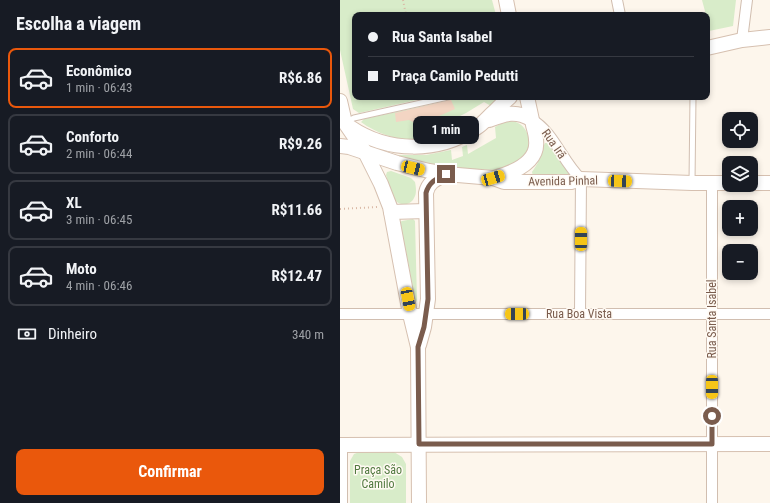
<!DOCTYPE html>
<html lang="pt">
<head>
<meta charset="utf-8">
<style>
  body { margin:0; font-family:"Roboto Condensed",sans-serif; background:#242831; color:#f1f3f6; height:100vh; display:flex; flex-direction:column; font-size:15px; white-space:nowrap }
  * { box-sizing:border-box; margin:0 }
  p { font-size:13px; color:#9ea1a6 }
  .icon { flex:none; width:22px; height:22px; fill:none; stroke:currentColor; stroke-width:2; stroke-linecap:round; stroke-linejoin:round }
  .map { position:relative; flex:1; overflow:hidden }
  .side { display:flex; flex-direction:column; background:#171b24; width:340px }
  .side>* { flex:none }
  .hud { position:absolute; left:12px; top:12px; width:358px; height:88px; border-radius:8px; box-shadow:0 2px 6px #0003; display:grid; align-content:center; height:88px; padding:0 16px; background:#171b24 }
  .controls { position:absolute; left:382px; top:112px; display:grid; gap:8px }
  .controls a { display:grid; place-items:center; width:36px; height:36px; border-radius:8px; background:#171b24; box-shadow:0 2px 6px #0003; font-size:20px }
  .end { position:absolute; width:18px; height:18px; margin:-9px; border:5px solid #7a5c4d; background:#fff; box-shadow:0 0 0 2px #fff }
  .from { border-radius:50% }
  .bubble { position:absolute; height:28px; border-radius:8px; background:#171b24; box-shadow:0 2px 6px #0003; font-size:13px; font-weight:700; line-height:28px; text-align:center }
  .car { position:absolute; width:12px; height:24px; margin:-12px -6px; border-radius:5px; box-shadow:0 0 3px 1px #0007; background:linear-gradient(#f5c518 24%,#345 0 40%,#f5c518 0 76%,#345 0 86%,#f5c518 0) }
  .hud b { display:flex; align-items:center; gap:14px; height:38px; font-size:15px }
  .hud b+b { border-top:1px solid #363941 }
  .hud i { width:10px; height:10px; background:#f1f3f6 }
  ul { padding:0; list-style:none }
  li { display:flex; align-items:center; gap:12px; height:60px; margin:0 8px 6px; padding:0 8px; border:2px solid #363941; border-radius:8px }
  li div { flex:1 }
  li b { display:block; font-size:15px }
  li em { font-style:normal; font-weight:700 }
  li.active { border-color:#ea580c }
  li>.icon { width:36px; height:36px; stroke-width:1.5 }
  h2 { padding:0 16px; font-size:18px; line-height:48px }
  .pay { display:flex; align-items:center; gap:10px; height:44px; padding:0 16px; font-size:15px }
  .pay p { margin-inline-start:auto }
  .cta { display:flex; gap:8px; margin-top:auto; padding:8px 16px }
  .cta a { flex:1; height:46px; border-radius:8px; background:#ea580c; color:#fff; font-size:16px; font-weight:700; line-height:46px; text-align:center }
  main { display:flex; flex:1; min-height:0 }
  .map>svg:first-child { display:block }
  .green { fill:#d8ecc9 }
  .building { fill:#f3d5c3 }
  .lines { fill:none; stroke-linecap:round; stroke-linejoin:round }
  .lane-casing { stroke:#d1beb0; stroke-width:7 }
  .street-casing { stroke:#d1beb0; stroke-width:12 }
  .secondary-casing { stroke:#d6c0b0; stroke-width:16 }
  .path { stroke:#d9b8a5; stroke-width:2; stroke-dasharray:1 3; stroke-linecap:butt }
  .lane { stroke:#fff; stroke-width:5 }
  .street { stroke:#fff; stroke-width:10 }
  .secondary { stroke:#fff; stroke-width:14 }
  .route { stroke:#7a5c4d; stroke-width:5 }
  .labels { text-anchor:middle; stroke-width:3; stroke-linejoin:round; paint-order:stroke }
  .street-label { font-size:12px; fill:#7a5c4d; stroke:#fffaf3 }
  .park-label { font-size:12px; fill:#537a41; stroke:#fffaf3 }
</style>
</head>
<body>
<main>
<section class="side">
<h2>Escolha a viagem</h2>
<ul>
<li class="active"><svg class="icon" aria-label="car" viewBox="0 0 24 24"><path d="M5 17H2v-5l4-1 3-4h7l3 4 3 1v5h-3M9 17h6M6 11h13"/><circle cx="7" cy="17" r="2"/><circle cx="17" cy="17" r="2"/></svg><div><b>Econômico</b><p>1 min · 06:43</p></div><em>R$6.86</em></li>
<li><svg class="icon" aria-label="car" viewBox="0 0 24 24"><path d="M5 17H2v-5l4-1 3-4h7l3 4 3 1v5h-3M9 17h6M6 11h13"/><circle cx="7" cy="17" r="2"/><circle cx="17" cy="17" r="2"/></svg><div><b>Conforto</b><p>2 min · 06:44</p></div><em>R$9.26</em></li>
<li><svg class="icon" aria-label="car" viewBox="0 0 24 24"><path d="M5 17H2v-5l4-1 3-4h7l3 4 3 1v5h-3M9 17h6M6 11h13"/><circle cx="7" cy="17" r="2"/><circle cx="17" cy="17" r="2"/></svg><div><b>XL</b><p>3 min · 06:45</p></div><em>R$11.66</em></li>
<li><svg class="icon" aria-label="car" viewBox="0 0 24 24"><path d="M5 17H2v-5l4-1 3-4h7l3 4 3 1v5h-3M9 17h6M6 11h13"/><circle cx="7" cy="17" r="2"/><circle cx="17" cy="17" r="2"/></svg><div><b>Moto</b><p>4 min · 06:46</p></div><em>R$12.47</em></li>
</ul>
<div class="pay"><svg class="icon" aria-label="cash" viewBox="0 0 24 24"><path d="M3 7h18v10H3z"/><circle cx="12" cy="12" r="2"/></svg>Dinheiro<p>340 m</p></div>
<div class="cta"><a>Confirmar</a></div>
</section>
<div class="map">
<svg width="430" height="503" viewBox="0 0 430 503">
  <rect width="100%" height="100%" fill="#fdf6ec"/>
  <g class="green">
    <path d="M 0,0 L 152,0 L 156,15 L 15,15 L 15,97 L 90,97 L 19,113 L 13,109 L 0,50 Z"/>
    <path d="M 362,0 L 396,0 L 393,26 L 369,31 L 367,21 L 367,15 L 366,15 Z"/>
    <path d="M 125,97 L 161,97 L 151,106 L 144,102 L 126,113 L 108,122 L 103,128 L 103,133 C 100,137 95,137 89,138 C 66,143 40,136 21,122 L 24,119 Z"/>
    <path d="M 169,121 C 188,121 194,143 184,157 C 181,160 166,168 162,169 C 155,170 145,170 137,169 C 125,169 113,169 101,167 C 86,164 72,160 59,156 L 60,155 L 86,155 L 111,150 L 112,160 L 123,156 L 122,147 L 127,145 L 128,154 L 156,138 L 155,127 L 162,123 Z"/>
    <path d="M 205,143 L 207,143 L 208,144 L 230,175 L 193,176 L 192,172 C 196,166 200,160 202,153 C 203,150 203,146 205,143 Z"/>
    <path d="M 51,171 L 71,178 L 75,182 C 76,187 77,194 74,198 C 71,205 60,207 55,200 C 52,196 48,181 46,175 L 47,172 Z"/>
    <path d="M 73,219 L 75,221 L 77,301 L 76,302 L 74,301 L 70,272 L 60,222 L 62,221 Z"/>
    <path d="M 22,451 L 54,452 L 62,457 L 66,464 L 66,503 L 10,503 L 10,461 L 14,454 Z"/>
  </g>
  <path class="building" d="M 110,100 L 111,100 L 115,109 L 99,116 L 94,126 L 84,128 L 69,120 L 56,122 L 55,113 Z"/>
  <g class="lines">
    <defs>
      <g id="lane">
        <path d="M 6,122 L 14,118 L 108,97"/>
        <path d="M 352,182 L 353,97"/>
      </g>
      <g id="street">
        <path d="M 277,0 L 280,15"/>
        <path d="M 402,40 L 407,0"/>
        <path d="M 191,119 C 214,132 222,161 241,179 L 240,314"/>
        <path d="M 372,183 L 372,503"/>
        <path d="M 0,314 L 430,314"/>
        <path d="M 2,445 L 2,503"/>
      </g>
      <g id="secondary">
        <path d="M 166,0 L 169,15"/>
        <path d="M 367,48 L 402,40 L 430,37"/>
        <path d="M 0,101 L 5,123 L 25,152 L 41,184 L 50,207 L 70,314 L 78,347 L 79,503"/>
        <path d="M 149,120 C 165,114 175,110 191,119"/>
        <path d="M 10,127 C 48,153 98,153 136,128 C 143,124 148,117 154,112 C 159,107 164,102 170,97"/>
        <path d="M 0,146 L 9,147 L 57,163 L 89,171 L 106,174 L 153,178 L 164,182 L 231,182 L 241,179 L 352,183 L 389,183"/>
        <path d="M 154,178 C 172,173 199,163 196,140 C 196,135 194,129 193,125 C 191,115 189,106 187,97"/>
        <path d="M 411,183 L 430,183"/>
        <path d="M 51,212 L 86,211"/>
        <path d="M 79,345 L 84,327 L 88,299 L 86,193 C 88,182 96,179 106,174"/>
        <path d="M 0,445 L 430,444"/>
      </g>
    </defs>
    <use href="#lane" class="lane-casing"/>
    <use href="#street" class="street-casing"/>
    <use href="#secondary" class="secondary-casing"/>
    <g class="path">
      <path d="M 63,0 L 66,15"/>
      <path d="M 0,209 L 37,207"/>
    </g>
    <use href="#lane" class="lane"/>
    <use href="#street" class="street"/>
    <use href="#secondary" class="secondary"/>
  </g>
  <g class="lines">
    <path class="route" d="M 106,174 C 96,179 89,182 86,193 L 88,299 L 84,327 L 78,347 L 79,444 L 372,444 L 372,416"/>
  </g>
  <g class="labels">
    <g class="street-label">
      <text transform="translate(214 144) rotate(55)" y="4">Rua Irã</text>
      <text transform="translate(223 181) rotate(-1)" y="4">Avenida Pinhal</text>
      <text x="239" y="318">Rua Boa Vista</text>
      <text transform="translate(372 319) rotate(-90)" y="4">Rua Santa Isabel</text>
    </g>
    <g class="park-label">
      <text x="38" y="474">Praça São<tspan x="38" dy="14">Camilo</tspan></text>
    </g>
  </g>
</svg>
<div class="controls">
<a><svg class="icon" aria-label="locate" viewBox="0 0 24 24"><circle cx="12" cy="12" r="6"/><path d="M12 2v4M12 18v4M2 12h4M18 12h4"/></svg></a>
<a><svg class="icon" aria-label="layers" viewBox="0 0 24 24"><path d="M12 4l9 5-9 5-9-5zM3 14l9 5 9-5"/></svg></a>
<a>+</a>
<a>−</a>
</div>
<i class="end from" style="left:372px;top:416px"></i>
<i class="end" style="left:106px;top:174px"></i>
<div class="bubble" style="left:73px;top:116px;width:66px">1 min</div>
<i class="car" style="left:73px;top:168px;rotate:103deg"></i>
<i class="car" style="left:153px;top:178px;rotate:74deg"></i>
<i class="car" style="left:280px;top:181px;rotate:92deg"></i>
<i class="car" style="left:241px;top:239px;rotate:0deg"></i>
<i class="car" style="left:68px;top:299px;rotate:169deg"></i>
<i class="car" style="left:177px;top:314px;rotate:270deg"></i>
<i class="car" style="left:372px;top:387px;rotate:180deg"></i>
<div class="hud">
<b><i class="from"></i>Rua Santa Isabel</b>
<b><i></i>Praça Camilo Pedutti</b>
</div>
</div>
</main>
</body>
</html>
